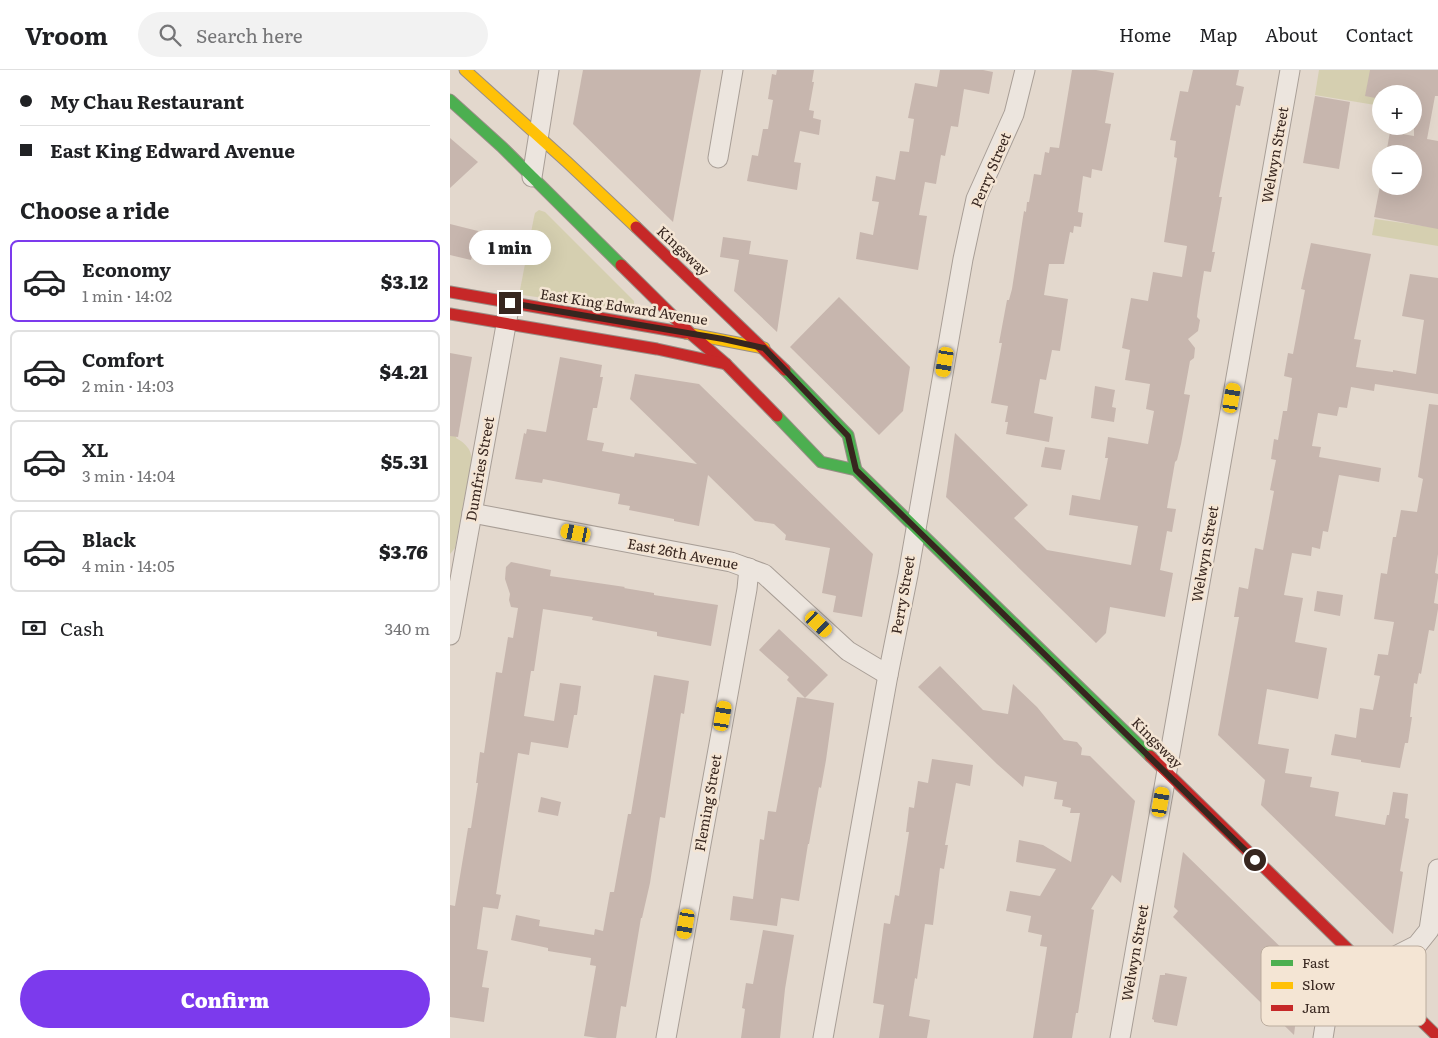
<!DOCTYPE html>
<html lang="en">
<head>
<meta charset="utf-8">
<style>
  body { margin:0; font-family:Literata,serif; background:#f2f2f2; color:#202124; height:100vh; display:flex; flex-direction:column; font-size:19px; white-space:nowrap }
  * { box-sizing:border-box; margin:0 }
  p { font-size:16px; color:#757577 }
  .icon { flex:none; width:28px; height:28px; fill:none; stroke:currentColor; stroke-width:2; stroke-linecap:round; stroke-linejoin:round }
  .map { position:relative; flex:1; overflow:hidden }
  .drawer { display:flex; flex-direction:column; background:#fff; width:450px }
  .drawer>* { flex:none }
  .top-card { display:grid; align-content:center; height:110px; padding:0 20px; background:#fff }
  .buttons { position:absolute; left:922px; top:15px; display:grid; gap:10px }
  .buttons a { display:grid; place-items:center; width:50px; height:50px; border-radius:50%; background:#fff; box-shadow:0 5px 20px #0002; font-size:25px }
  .end { position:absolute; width:22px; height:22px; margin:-11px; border:6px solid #37261f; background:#fff; box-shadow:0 0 0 2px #fff }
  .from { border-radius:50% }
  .bubble { position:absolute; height:35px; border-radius:18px; background:#fff; box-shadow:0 5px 20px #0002; font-size:16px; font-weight:800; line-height:35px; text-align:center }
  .car { position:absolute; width:15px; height:30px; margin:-15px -8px; border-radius:6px; box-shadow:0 0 4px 1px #0007; background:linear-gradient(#f5c518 24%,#345 0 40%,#f5c518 0 76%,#345 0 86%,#f5c518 0) }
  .top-card b { display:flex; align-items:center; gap:18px; height:48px; font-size:19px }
  .top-card b+b { border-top:1px solid #e0e0e0 }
  .top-card i { width:12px; height:12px; background:#202124 }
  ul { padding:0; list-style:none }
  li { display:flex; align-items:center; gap:15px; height:82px; margin:0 10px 8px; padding:0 10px; border:2px solid #e0e0e0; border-radius:8px }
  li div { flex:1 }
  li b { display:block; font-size:19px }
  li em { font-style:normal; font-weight:800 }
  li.current { border-color:#7c3aed }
  li>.icon { width:45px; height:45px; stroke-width:1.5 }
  h2 { padding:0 20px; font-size:22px; line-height:60px }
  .pay { display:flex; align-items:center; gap:12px; height:55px; padding:0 20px; font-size:19px }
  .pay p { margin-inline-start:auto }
  .cta { display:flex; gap:10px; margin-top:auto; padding:10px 20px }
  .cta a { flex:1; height:58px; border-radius:30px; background:#7c3aed; color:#fff; font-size:20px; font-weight:800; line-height:58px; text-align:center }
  header { display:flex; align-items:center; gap:30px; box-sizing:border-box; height:70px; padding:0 25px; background:#fff; border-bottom:1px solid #e0e0e0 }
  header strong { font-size:24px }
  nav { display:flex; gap:28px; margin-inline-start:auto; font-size:18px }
  .search { width:350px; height:45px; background:#f2f2f2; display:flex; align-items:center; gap:12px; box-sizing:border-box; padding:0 18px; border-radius:28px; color:#757577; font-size:19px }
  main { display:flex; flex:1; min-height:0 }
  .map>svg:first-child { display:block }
  .green { fill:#d5cfb0 }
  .building { fill:#c7b6ae }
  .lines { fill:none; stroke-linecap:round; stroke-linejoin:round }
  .street-casing { stroke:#a89e96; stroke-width:21 }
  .fast-casing { stroke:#988e86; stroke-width:13 }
  .slow-casing { stroke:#988e86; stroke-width:13 }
  .jam-casing { stroke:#988e86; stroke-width:13 }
  .street { stroke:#ece5de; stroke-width:19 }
  .fast { stroke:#4caf50; stroke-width:11 }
  .slow { stroke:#ffc107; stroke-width:11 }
  .jam { stroke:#c62828; stroke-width:11 }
  .route { stroke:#37261f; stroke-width:6 }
  .labels { text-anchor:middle; stroke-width:5; stroke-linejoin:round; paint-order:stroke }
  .street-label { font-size:14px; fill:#37261f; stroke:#f4e5d4 }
  .key { fill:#f4e5d4; stroke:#bbac9e; stroke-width:1 }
  .key-label { font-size:14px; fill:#37261f }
</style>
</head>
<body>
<header>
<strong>Vroom</strong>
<div class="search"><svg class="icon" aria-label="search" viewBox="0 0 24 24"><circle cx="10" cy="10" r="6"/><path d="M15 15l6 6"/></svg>Search here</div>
<nav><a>Home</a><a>Map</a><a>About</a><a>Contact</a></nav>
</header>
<main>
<section class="drawer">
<div class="top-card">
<b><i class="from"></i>My Chau Restaurant</b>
<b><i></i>East King Edward Avenue</b>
</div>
<h2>Choose a ride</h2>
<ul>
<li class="current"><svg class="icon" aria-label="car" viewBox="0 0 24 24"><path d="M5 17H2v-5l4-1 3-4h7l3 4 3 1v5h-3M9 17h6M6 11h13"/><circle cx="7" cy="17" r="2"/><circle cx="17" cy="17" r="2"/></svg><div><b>Economy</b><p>1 min · 14:02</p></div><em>$3.12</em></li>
<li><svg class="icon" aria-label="car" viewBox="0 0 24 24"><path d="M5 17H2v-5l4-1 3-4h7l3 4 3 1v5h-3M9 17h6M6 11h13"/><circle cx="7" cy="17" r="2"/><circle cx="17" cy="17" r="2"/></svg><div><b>Comfort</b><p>2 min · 14:03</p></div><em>$4.21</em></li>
<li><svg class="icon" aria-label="car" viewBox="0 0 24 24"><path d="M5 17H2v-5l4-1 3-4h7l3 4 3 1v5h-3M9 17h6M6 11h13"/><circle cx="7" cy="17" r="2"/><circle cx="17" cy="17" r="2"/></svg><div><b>XL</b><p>3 min · 14:04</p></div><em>$5.31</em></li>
<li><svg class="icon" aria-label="car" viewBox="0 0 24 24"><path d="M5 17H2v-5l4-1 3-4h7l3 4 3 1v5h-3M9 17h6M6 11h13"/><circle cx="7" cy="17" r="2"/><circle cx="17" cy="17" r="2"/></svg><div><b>Black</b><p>4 min · 14:05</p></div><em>$3.76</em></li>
</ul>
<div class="pay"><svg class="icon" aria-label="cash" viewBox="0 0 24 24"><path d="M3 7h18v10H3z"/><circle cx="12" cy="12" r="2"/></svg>Cash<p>340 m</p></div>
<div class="cta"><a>Confirm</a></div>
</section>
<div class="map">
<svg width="988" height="968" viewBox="0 0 988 968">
  <rect width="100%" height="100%" fill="#e3d8cd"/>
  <g class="green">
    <path d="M 869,0 L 938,0 L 931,24 L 931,36 L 865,25 Z"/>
    <path d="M 89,140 L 95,142 L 184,231 L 184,236 L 182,240 L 72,225 L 70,220 L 84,147 L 85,143 Z"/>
    <path d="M 925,149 L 988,158 L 988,176 L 922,165 Z"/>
    <path d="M 0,360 L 8,361 L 6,368 C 15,373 20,378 22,388 L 5,478 L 0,484 Z"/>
  </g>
  <g class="building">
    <path d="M 133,0 L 251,0 L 223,152 L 123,54 Z"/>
    <path d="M 327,0 L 364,0 L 362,12 L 364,12 L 359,40 L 364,41 L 363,48 L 371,50 L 369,65 L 350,61 L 344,92 L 351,93 L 347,120 L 297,111 L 302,85 L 308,86 L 313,59 L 318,59 L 323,30 L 318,29 L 322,4 L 326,5 Z"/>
    <path d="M 490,0 L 533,0 L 543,2 L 539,24 L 514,19 L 508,57 L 501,56 L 495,86 L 491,85 L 486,114 L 475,112 L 469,145 L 477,146 L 468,200 L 406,189 L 410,162 L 423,165 L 429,132 L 422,131 L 426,106 L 445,110 L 450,81 L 459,82 L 464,49 L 458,48 L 465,13 L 487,17 Z"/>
    <path d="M 622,0 L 646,0 L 664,3 L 655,53 L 661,54 L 652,101 L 642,99 L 641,108 L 633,106 L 628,142 L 633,143 L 631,157 L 624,156 L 623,163 L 620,162 L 614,194 L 599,194 L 594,225 L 618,229 L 610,281 L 602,280 L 596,310 L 590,309 L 584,343 L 603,347 L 599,372 L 556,364 L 558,352 L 555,352 L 558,336 L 541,333 L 552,273 L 549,273 L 557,230 L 559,230 L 562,219 L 574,141 L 576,142 L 577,132 L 579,132 L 584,104 L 591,105 L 595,82 L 599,83 L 600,77 L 609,78 Z"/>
    <path d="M 743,0 L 789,0 L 786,15 L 794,17 L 790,36 L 786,35 L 769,127 L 772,127 L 762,182 L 765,182 L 761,202 L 754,201 L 748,238 L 747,247 L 750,250 L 748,261 L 738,269 L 745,278 L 744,288 L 740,291 L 734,324 L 740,325 L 731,374 L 727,390 L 725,392 L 717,438 L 726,439 L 722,462 L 717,461 L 710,500 L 723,503 L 715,547 L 660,537 L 656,563 L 646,573 L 496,427 L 505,363 L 578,435 L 564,448 L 597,480 L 681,495 L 688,456 L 619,445 L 622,425 L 650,430 L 658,388 L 655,388 L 658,367 L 698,374 L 704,341 L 696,339 L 700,314 L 675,310 L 680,280 L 672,278 L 681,228 L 698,231 L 703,202 L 732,207 L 737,176 L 714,172 L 727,88 L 724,87 L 726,71 L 720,70 L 730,21 L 738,22 Z"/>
    <path d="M 920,0 L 988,0 L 988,26 L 985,26 L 977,69 L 988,71 L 988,159 L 924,147 L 930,116 L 964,116 L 964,84 L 936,84 L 940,62 L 964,66 L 964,24 L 931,24 L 931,29 L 915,26 Z"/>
    <path d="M 865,26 L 900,32 L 889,99 L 853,93 Z"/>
    <path d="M 0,68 L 28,92 L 0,118 Z"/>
    <path d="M 0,154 L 28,161 L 21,190 L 0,185 Z"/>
    <path d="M 273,167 L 301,171 L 299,184 L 338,190 L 327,262 L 284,221 L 289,190 L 270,187 Z"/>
    <path d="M 861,173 L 921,184 L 904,269 L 911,270 L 906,297 L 943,302 L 943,300 L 966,304 L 974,250 L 952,246 L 960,204 L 988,208 L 988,324 L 925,314 L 924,321 L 901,317 L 897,338 L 889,337 L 887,346 L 868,343 L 862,376 L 871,377 L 869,387 L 931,398 L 929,412 L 889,405 L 878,462 L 873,461 L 870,479 L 862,477 L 861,486 L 842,483 L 834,525 L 853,528 L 845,572 L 877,578 L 868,629 L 817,619 L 808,674 L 839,679 L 835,703 L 862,707 L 860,717 L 889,722 L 885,746 L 935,755 L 937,745 L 939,745 L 943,722 L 958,724 L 955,748 L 959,749 L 950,801 L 953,802 L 943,864 L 811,735 L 815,710 L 768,665 L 789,547 L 784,547 L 789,517 L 798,519 L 805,478 L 813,480 L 824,421 L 820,420 L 826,390 L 821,389 L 824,369 L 828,370 L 833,341 L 837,341 L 842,308 L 834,306 L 838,283 L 843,284 L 855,220 L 851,219 Z"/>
    <path d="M 389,227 L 460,297 L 453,341 L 429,365 L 340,277 Z"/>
    <path d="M 0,283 L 22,287 L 8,367 L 0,366 Z"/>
    <path d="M 110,287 L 152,295 L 150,307 L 153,307 L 147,338 L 143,338 L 137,370 L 154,373 L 152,381 L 184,387 L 185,383 L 247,394 L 180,329 L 185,304 L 249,314 L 423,484 L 412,547 L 383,542 L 386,526 L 372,523 L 380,478 L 335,470 L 336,465 L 324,454 L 305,451 L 258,405 L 249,456 L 224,451 L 224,449 L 179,440 L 180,436 L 168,434 L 170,424 L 93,409 L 92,413 L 65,409 L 74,363 L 76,364 L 77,359 L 96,362 Z"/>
    <path d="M 645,316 L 665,320 L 662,337 L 666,338 L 664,352 L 641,348 Z"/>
    <path d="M 979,334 L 988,335 L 988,484 L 985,503 L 988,504 L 988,508 L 984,533 L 988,534 L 988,539 L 984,561 L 979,560 L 971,604 L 969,603 L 967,614 L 964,613 L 960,647 L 962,647 L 958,673 L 955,673 L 950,698 L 911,692 L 911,690 L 881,685 L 885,664 L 906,668 L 910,638 L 923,640 L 930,606 L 924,605 L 928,584 L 938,585 L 944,552 L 924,549 L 931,503 L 937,504 L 943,467 L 946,467 L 951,440 L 967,442 L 973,409 L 968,407 Z"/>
    <path d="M 595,377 L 615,380 L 611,400 L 591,397 Z"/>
    <path d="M 61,492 L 101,500 L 100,506 L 175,517 L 174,518 L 204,523 L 204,525 L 268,535 L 261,576 L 207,566 L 207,562 L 142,550 L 143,547 L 93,539 L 84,601 L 81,601 L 74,646 L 104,651 L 110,613 L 131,616 L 127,645 L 124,645 L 118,678 L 81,672 L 79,685 L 68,683 L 46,824 L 51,825 L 48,839 L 33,837 L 27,879 L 38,881 L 32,917 L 39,918 L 34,952 L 0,947 L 0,835 L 5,836 L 18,758 L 21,758 L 28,713 L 26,713 L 30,682 L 34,683 L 46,602 L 52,603 L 58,567 L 63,568 L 68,538 L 61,537 L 59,530 L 60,524 L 55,509 L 56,497 Z"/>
    <path d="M 867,521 L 893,525 L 890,546 L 864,541 Z"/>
    <path d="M 329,559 L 378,605 L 355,628 L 384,633 L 376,690 L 371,718 L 369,717 L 359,774 L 358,774 L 349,831 L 331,828 L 327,856 L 280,850 L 283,826 L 303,829 L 310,769 L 314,770 L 318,741 L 326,742 L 347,627 L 355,628 L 337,610 L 339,607 L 309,580 Z"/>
    <path d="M 490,596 L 533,640 L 558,644 L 563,614 L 587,637 L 614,670 L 627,672 L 632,678 L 631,685 L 640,686 L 685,731 L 671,813 L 662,805 L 641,839 L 644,840 L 628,943 L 626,943 L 622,968 L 583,968 L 597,877 L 590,876 L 592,865 L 578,862 L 581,846 L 556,841 L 560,821 L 590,826 L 606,799 L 566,792 L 569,770 L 593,775 L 621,792 L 630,743 L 620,743 L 621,738 L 612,736 L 613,730 L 604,729 L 607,712 L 575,706 L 573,717 L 547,694 L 468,617 Z"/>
    <path d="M 204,605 L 239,611 L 234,644 L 231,643 L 215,748 L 210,747 L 200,813 L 192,848 L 191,848 L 176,937 L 171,936 L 166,968 L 148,968 L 134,966 L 146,896 L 140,895 L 141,888 L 98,881 L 98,878 L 61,870 L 66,845 L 90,850 L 89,856 L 144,865 L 145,859 L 153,861 L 160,822 L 164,822 L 178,744 L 181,744 Z"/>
    <path d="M 482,689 L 523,695 L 520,716 L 506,713 L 495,775 L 498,775 L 494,799 L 490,798 L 483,855 L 475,854 L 467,909 L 465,908 L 459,946 L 480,950 L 477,968 L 429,968 L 434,935 L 423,933 L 434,853 L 440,854 L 445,825 L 449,826 L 459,762 L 456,762 L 459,737 L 464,738 L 468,711 L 478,713 Z"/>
    <path d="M 91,727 L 111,732 L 108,746 L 88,742 Z"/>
    <path d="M 733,782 L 852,898 L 845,906 L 851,911 L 844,919 L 849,924 L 844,965 L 723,847 L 728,841 L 724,837 Z"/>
    <path d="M 313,860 L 344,865 L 335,919 L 330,968 L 291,968 L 295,939 L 292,938 L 296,913 L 303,914 Z"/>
    <path d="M 715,903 L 737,907 L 727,956 L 704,952 L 704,950 L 702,949 L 710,905 L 715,905 Z"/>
  </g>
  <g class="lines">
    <defs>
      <g id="street">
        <path d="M 268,88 L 283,0"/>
        <path d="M 82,107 L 99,0"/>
        <path d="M 22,443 L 281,492 L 314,504 L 398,581 L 438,605"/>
        <path d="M 0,565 L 58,244"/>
        <path d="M 216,968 L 297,519 L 299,498"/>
        <path d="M 373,968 L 438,605 L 458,505 L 513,189 L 526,129 L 564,44 L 575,0"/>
        <path d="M 670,968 L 840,0"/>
        <path d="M 873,968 L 878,937 L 884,917 L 967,875 L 979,860 L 988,799"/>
      </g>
      <g id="fast">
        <path d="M 0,30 L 52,77 L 171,195"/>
        <path d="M 335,300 L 398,365 L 406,400"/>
        <path d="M 327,346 L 371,392 L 406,400 L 700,686"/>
      </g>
      <g id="slow">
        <path d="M 15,0 L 117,92 L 186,157"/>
        <path d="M 236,263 L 314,278"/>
      </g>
      <g id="jam">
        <path d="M 186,157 L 335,300"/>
        <path d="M 171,195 L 241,264 L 276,294 L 327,346"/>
        <path d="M 0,222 L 236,263"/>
        <path d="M 0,244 L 207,279 L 276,294"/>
        <path d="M 700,686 L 988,967"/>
      </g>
    </defs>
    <use href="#street" class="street-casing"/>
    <use href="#fast" class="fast-casing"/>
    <use href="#slow" class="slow-casing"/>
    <use href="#jam" class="jam-casing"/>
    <use href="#street" class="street"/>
    <use href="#fast" class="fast"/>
    <use href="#slow" class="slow"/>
    <use href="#jam" class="jam"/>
  </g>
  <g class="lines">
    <path class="route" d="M 60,233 L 273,269 L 314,278 L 398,366 L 406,400 L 805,790"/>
  </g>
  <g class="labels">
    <g class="street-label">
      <text transform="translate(825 85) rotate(-80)" y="5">Welwyn Street</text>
      <text transform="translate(541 100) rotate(-67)" y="5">Perry Street</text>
      <text transform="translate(233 181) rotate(43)" y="5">Kingsway</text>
      <text transform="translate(174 237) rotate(9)" y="5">East King Edward Avenue</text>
      <text transform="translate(30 399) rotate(-80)" y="5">Dumfries Street</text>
      <text transform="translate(233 484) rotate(11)" y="5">East 26th Avenue</text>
      <text transform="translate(755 484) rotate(-80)" y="5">Welwyn Street</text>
      <text transform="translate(453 525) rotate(-80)" y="5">Perry Street</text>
      <text transform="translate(707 673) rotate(45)" y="5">Kingsway</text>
      <text transform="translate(258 733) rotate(-80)" y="5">Fleming Street</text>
      <text transform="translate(685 883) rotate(-80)" y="5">Welwyn Street</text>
    </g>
  </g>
  <rect x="811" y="876" width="165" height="80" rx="8" class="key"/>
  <rect x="821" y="890" width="22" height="6" fill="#4caf50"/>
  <rect x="821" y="912" width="22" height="7" fill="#ffc107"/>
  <rect x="821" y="935" width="22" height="6" fill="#c62828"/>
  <g class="key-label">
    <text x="852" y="898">Fast</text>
    <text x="852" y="920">Slow</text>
    <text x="852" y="943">Jam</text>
  </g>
</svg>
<div class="buttons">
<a>+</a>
<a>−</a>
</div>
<i class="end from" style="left:805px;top:790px"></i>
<i class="end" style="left:60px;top:233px"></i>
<div class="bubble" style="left:19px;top:160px;width:82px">1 min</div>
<i class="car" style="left:495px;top:292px;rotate:190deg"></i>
<i class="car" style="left:782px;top:328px;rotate:10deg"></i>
<i class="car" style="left:126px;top:463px;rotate:281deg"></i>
<i class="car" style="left:369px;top:554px;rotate:133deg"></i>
<i class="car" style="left:273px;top:646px;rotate:10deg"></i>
<i class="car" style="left:711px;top:732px;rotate:10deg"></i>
<i class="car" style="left:236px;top:854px;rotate:190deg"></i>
</div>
</main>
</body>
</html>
